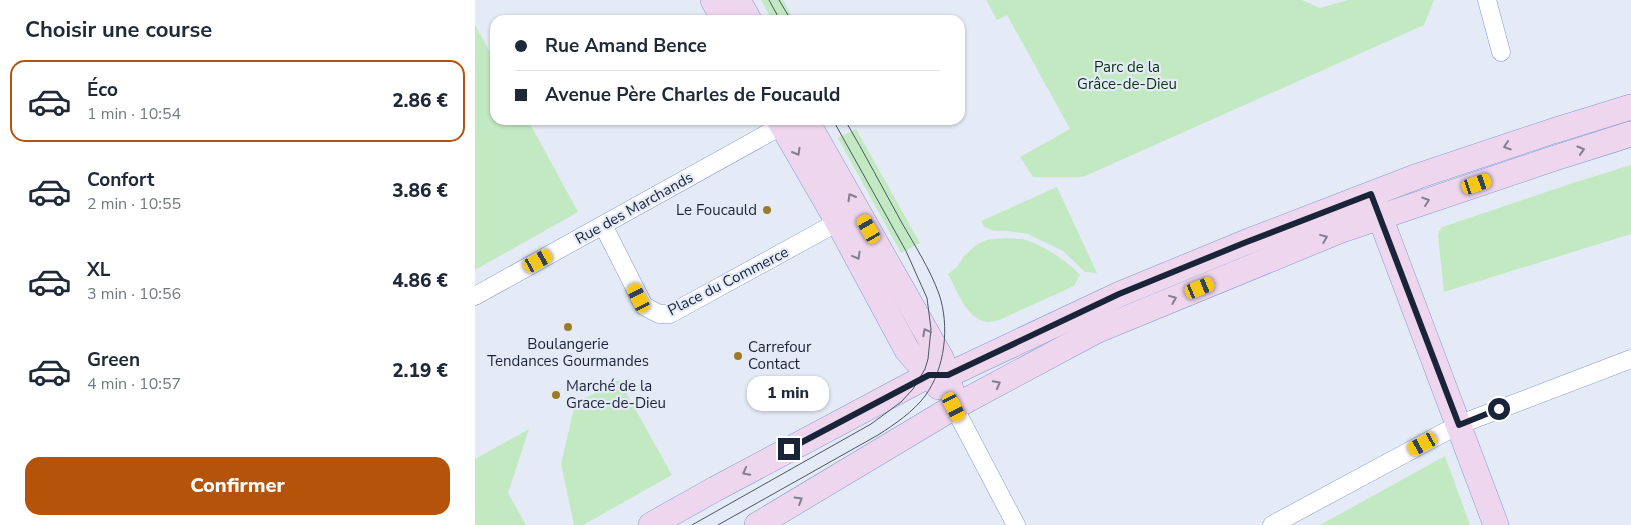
<!DOCTYPE html>
<html lang="fr">
<head>
<meta charset="utf-8">
<style>
  body { margin:0; font-family:"Nunito Sans",sans-serif; background:#f6f6f7; color:#1f2937; height:100vh; display:flex; flex-direction:column; font-size:19px; white-space:nowrap }
  * { box-sizing:border-box; margin:0 }
  p { font-size:16px; color:#747a83 }
  .icon { flex:none; width:28px; height:28px; fill:none; stroke:currentColor; stroke-width:2; stroke-linecap:round; stroke-linejoin:round }
  .map { position:relative; flex:1; overflow:hidden }
  .details { display:flex; flex-direction:column; background:#fff; width:475px }
  .details>* { flex:none }
  .banner { position:absolute; left:15px; top:15px; width:475px; height:110px; border-radius:15px; box-shadow:0 1px 4px #0004; display:grid; align-content:center; height:110px; padding:0 25px; background:#fff }
  .end { position:absolute; width:22px; height:22px; margin:-11px; border:6px solid #1a2439; background:#fff; box-shadow:0 0 0 2px #fff }
  .from { border-radius:50% }
  .bubble { position:absolute; height:35px; border-radius:15px; background:#fff; box-shadow:0 1px 4px #0004; font-size:16px; font-weight:800; line-height:35px; text-align:center }
  .car { position:absolute; width:15px; height:30px; margin:-15px -8px; border-radius:6px; box-shadow:0 0 4px 1px #0007; background:linear-gradient(#f5c518 24%,#345 0 40%,#f5c518 0 76%,#345 0 86%,#f5c518 0) }
  .banner b { display:flex; align-items:center; gap:18px; height:48px; font-size:19px }
  .banner b+b { border-top:1px solid #e0e1e3 }
  .banner i { width:12px; height:12px; background:#1f2937 }
  ul { padding:0; list-style:none }
  li { display:flex; align-items:center; gap:15px; height:82px; margin:0 10px 8px; padding:0 15px; border:2px solid transparent; border-radius:15px }
  li div { flex:1 }
  li b { display:block; font-size:19px }
  li em { font-style:normal; font-weight:800 }
  li.selected { border-color:#b45309 }
  li>.icon { width:45px; height:45px; stroke-width:1.5 }
  h2 { padding:0 25px; font-size:22px; line-height:60px }
  .button { display:flex; gap:10px; margin-top:auto; padding:10px 25px }
  .button a { flex:1; height:58px; border-radius:15px; background:#b45309; color:#fff; font-size:20px; font-weight:800; line-height:58px; text-align:center }
  main { display:flex; flex:1; min-height:0 }
  .map>svg:first-child { display:block }
  .green { fill:#c3e9c3 }
  .lines { fill:none; stroke-linecap:round; stroke-linejoin:round }
  .street-casing { stroke:#829bd0; stroke-width:19 }
  .secondary-casing { stroke:#829bd0; stroke-width:26 }
  .street { stroke:#fff; stroke-width:18 }
  .secondary { stroke:#eed6ef; stroke-width:25 }
  .tram { stroke:#4c5567; stroke-width:1 }
  .oneway { stroke:#847d94 }
  .route { stroke:#1a2439; stroke-width:6 }
  .poi-dot { fill:#9d7a25; stroke:#e5ebf6; stroke-width:2 }
  .labels { text-anchor:middle; stroke-width:4.5; stroke-linejoin:round; paint-order:stroke }
  .park-label { font-size:15px; fill:#08350d; stroke:#e5ebf6 }
  .street-label { font-size:15px; fill:#1a2439; stroke:#e5ebf6 }
  .poi-label { font-size:15px; fill:#1a2439; stroke:#e5ebf6; text-anchor:start }
</style>
</head>
<body>
<main>
<section class="details">
<h2>Choisir une course</h2>
<ul>
<li class="selected"><svg class="icon" aria-label="car" viewBox="0 0 24 24"><path d="M5 17H2v-5l4-1 3-4h7l3 4 3 1v5h-3M9 17h6M6 11h13"/><circle cx="7" cy="17" r="2"/><circle cx="17" cy="17" r="2"/></svg><div><b>Éco</b><p>1 min · 10:54</p></div><em>2.86 €</em></li>
<li><svg class="icon" aria-label="car" viewBox="0 0 24 24"><path d="M5 17H2v-5l4-1 3-4h7l3 4 3 1v5h-3M9 17h6M6 11h13"/><circle cx="7" cy="17" r="2"/><circle cx="17" cy="17" r="2"/></svg><div><b>Confort</b><p>2 min · 10:55</p></div><em>3.86 €</em></li>
<li><svg class="icon" aria-label="car" viewBox="0 0 24 24"><path d="M5 17H2v-5l4-1 3-4h7l3 4 3 1v5h-3M9 17h6M6 11h13"/><circle cx="7" cy="17" r="2"/><circle cx="17" cy="17" r="2"/></svg><div><b>XL</b><p>3 min · 10:56</p></div><em>4.86 €</em></li>
<li><svg class="icon" aria-label="car" viewBox="0 0 24 24"><path d="M5 17H2v-5l4-1 3-4h7l3 4 3 1v5h-3M9 17h6M6 11h13"/><circle cx="7" cy="17" r="2"/><circle cx="17" cy="17" r="2"/></svg><div><b>Green</b><p>4 min · 10:57</p></div><em>2.19 €</em></li>
</ul>
<div class="button"><a>Confirmer</a></div>
</section>
<div class="map">
<svg width="1156" height="525" viewBox="0 0 1156 525">
  <rect width="100%" height="100%" fill="#e5ebf6"/>
  <g class="green">
    <path d="M 286,0 L 308,0 L 319,20 L 297,20 Z"/>
    <path d="M 511,0 L 827,0 L 845,8 L 873,0 L 959,0 L 949,25 L 608,177 L 558,177 L 545,157 L 595,129 L 532,15 L 522,20 Z"/>
    <path d="M 0,25 L 20,61 L 20,120 L 53,120 L 103,212 L 0,270 Z"/>
    <path d="M 381,129 L 445,243 L 426,253 L 363,138 Z"/>
    <path d="M 1156,165 L 1156,234 L 969,292 L 963,236 L 964,231 L 967,227 L 1098,183 Z"/>
    <path d="M 582,187 L 622,273 L 610,272 L 588,251 L 553,234 L 532,231 L 519,231 L 509,227 L 506,221 Z"/>
    <path d="M 531,238 C 537,239 545,238 551,240 C 567,245 594,262 605,275 L 599,286 L 524,320 C 521,321 516,322 512,322 C 491,319 482,290 473,274 L 482,267 L 489,256 L 501,245 L 511,240 Z"/>
    <path d="M 144,380 L 197,475 L 108,525 L 99,525 L 86,464 L 100,404 Z"/>
    <path d="M 54,429 L 33,493 L 51,525 L 0,525 L 0,459 Z"/>
    <path d="M 970,456 L 995,525 L 845,525 Z"/>
  </g>
  <g class="lines">
    <defs>
      <g id="street">
        <path d="M 1012,0 L 1026,52"/>
        <path d="M 128,225 L 169,306 L 184,314 L 195,314 L 363,222"/>
        <path d="M 0,296 L 317,120"/>
        <path d="M 479,407 L 541,525"/>
        <path d="M 797,525 L 983,425 L 1156,359"/>
      </g>
      <g id="secondary">
        <path d="M 238,0 L 249,20"/>
        <path d="M 263,0 L 274,20"/>
        <path d="M 304,120 L 363,222 L 432,350 L 464,387"/>
        <path d="M 331,120 L 466,358 L 473,375 L 476,390"/>
        <path d="M 899,201 L 1021,525"/>
        <path d="M 176,525 L 240,489 L 454,375 L 473,375 L 645,294 L 769,243 L 943,176 L 1078,131 L 1156,107"/>
        <path d="M 282,525 L 479,407 L 621,331 L 864,231 L 1077,159 L 1156,134"/>
      </g>
    </defs>
    <use href="#street" class="street-casing"/>
    <use href="#secondary" class="secondary-casing"/>
    <use href="#street" class="street"/>
    <use href="#secondary" class="secondary"/>
    <g class="tram">
      <path d="M 294,0 L 305,20"/>
      <path d="M 304,0 L 316,20"/>
      <path d="M 217,525 L 396,424 L 426,402 L 438,389 L 450,369 L 453,359 L 456,329 L 452,298 L 431,251 L 358,120"/>
      <path d="M 243,525 L 403,435 C 420,424 438,412 450,396 C 470,369 475,326 464,294 C 455,269 440,246 427,223 C 408,189 390,154 370,120"/>
    </g>
  </g>
  <defs><path id="oneway-chevron" d="M-2-3.5L2.5 0L-2 3.5" fill="none" stroke-width="1.6" stroke-linecap="round" stroke-linejoin="round" transform="scale(1.25)"/></defs>
  <g class="oneway">
    <use href="#oneway-chevron" transform="translate(1032 146) rotate(162)"/>
    <use href="#oneway-chevron" transform="translate(1106 150) rotate(-17)"/>
    <use href="#oneway-chevron" transform="translate(322 152) rotate(60)"/>
    <use href="#oneway-chevron" transform="translate(376 197) rotate(-120)"/>
    <use href="#oneway-chevron" transform="translate(951 201) rotate(-19)"/>
    <use href="#oneway-chevron" transform="translate(849 238) rotate(-22)"/>
    <use href="#oneway-chevron" transform="translate(382 256) rotate(61)"/>
    <use href="#oneway-chevron" transform="translate(698 299) rotate(-22)"/>
    <use href="#oneway-chevron" transform="translate(451 332) rotate(-118)"/>
    <use href="#oneway-chevron" transform="translate(522 384) rotate(-28)"/>
    <use href="#oneway-chevron" transform="translate(271 472) rotate(152)"/>
    <use href="#oneway-chevron" transform="translate(324 500) rotate(-31)"/>
  </g>
  <g class="lines">
    <path class="route" d="M 314,449 L 454,375 L 473,375 L 644,294 L 769,243 L 896,194 L 984,425 L 1024,409"/>
  </g>
  <g class="poi-dot">
    <circle cx="292" cy="210" r="5"/>
    <circle cx="93" cy="327" r="5"/>
    <circle cx="263" cy="356" r="5"/>
    <circle cx="81" cy="395" r="5"/>
  </g>
  <g class="labels">
    <g class="park-label">
      <text x="652" y="72">Parc de la<tspan x="652" dy="17">Grâce-de-Dieu</tspan></text>
    </g>
    <g class="street-label">
      <text transform="translate(159 208) rotate(-29)" y="5">Rue des Marchands</text>
      <text transform="translate(253 281) rotate(-27)" y="5">Place du Commerce</text>
    </g>
    <g class="poi-label">
      <text x="282" y="215" text-anchor="end">Le Foucauld</text>
      <text x="93" y="349" text-anchor="middle">Boulangerie<tspan x="93" dy="17">Tendances Gourmandes</tspan></text>
      <text x="273" y="352">Carrefour<tspan x="273" dy="17">Contact</tspan></text>
      <text x="91" y="391">Marché de la<tspan x="91" dy="17">Grace-de-Dieu</tspan></text>
    </g>
  </g>
</svg>
<i class="end from" style="left:1024px;top:409px"></i>
<i class="end" style="left:314px;top:449px"></i>
<div class="bubble" style="left:272px;top:376px;width:82px">1 min</div>
<i class="car" style="left:1002px;top:184px;rotate:71deg"></i>
<i class="car" style="left:394px;top:229px;rotate:330deg"></i>
<i class="car" style="left:63px;top:261px;rotate:61deg"></i>
<i class="car" style="left:725px;top:288px;rotate:68deg"></i>
<i class="car" style="left:164px;top:298px;rotate:334deg"></i>
<i class="car" style="left:479px;top:407px;rotate:153deg"></i>
<i class="car" style="left:948px;top:444px;rotate:241deg"></i>
<div class="banner">
<b><i class="from"></i>Rue Amand Bence</b>
<b><i></i>Avenue Père Charles de Foucauld</b>
</div>
</div>
</main>
</body>
</html>
